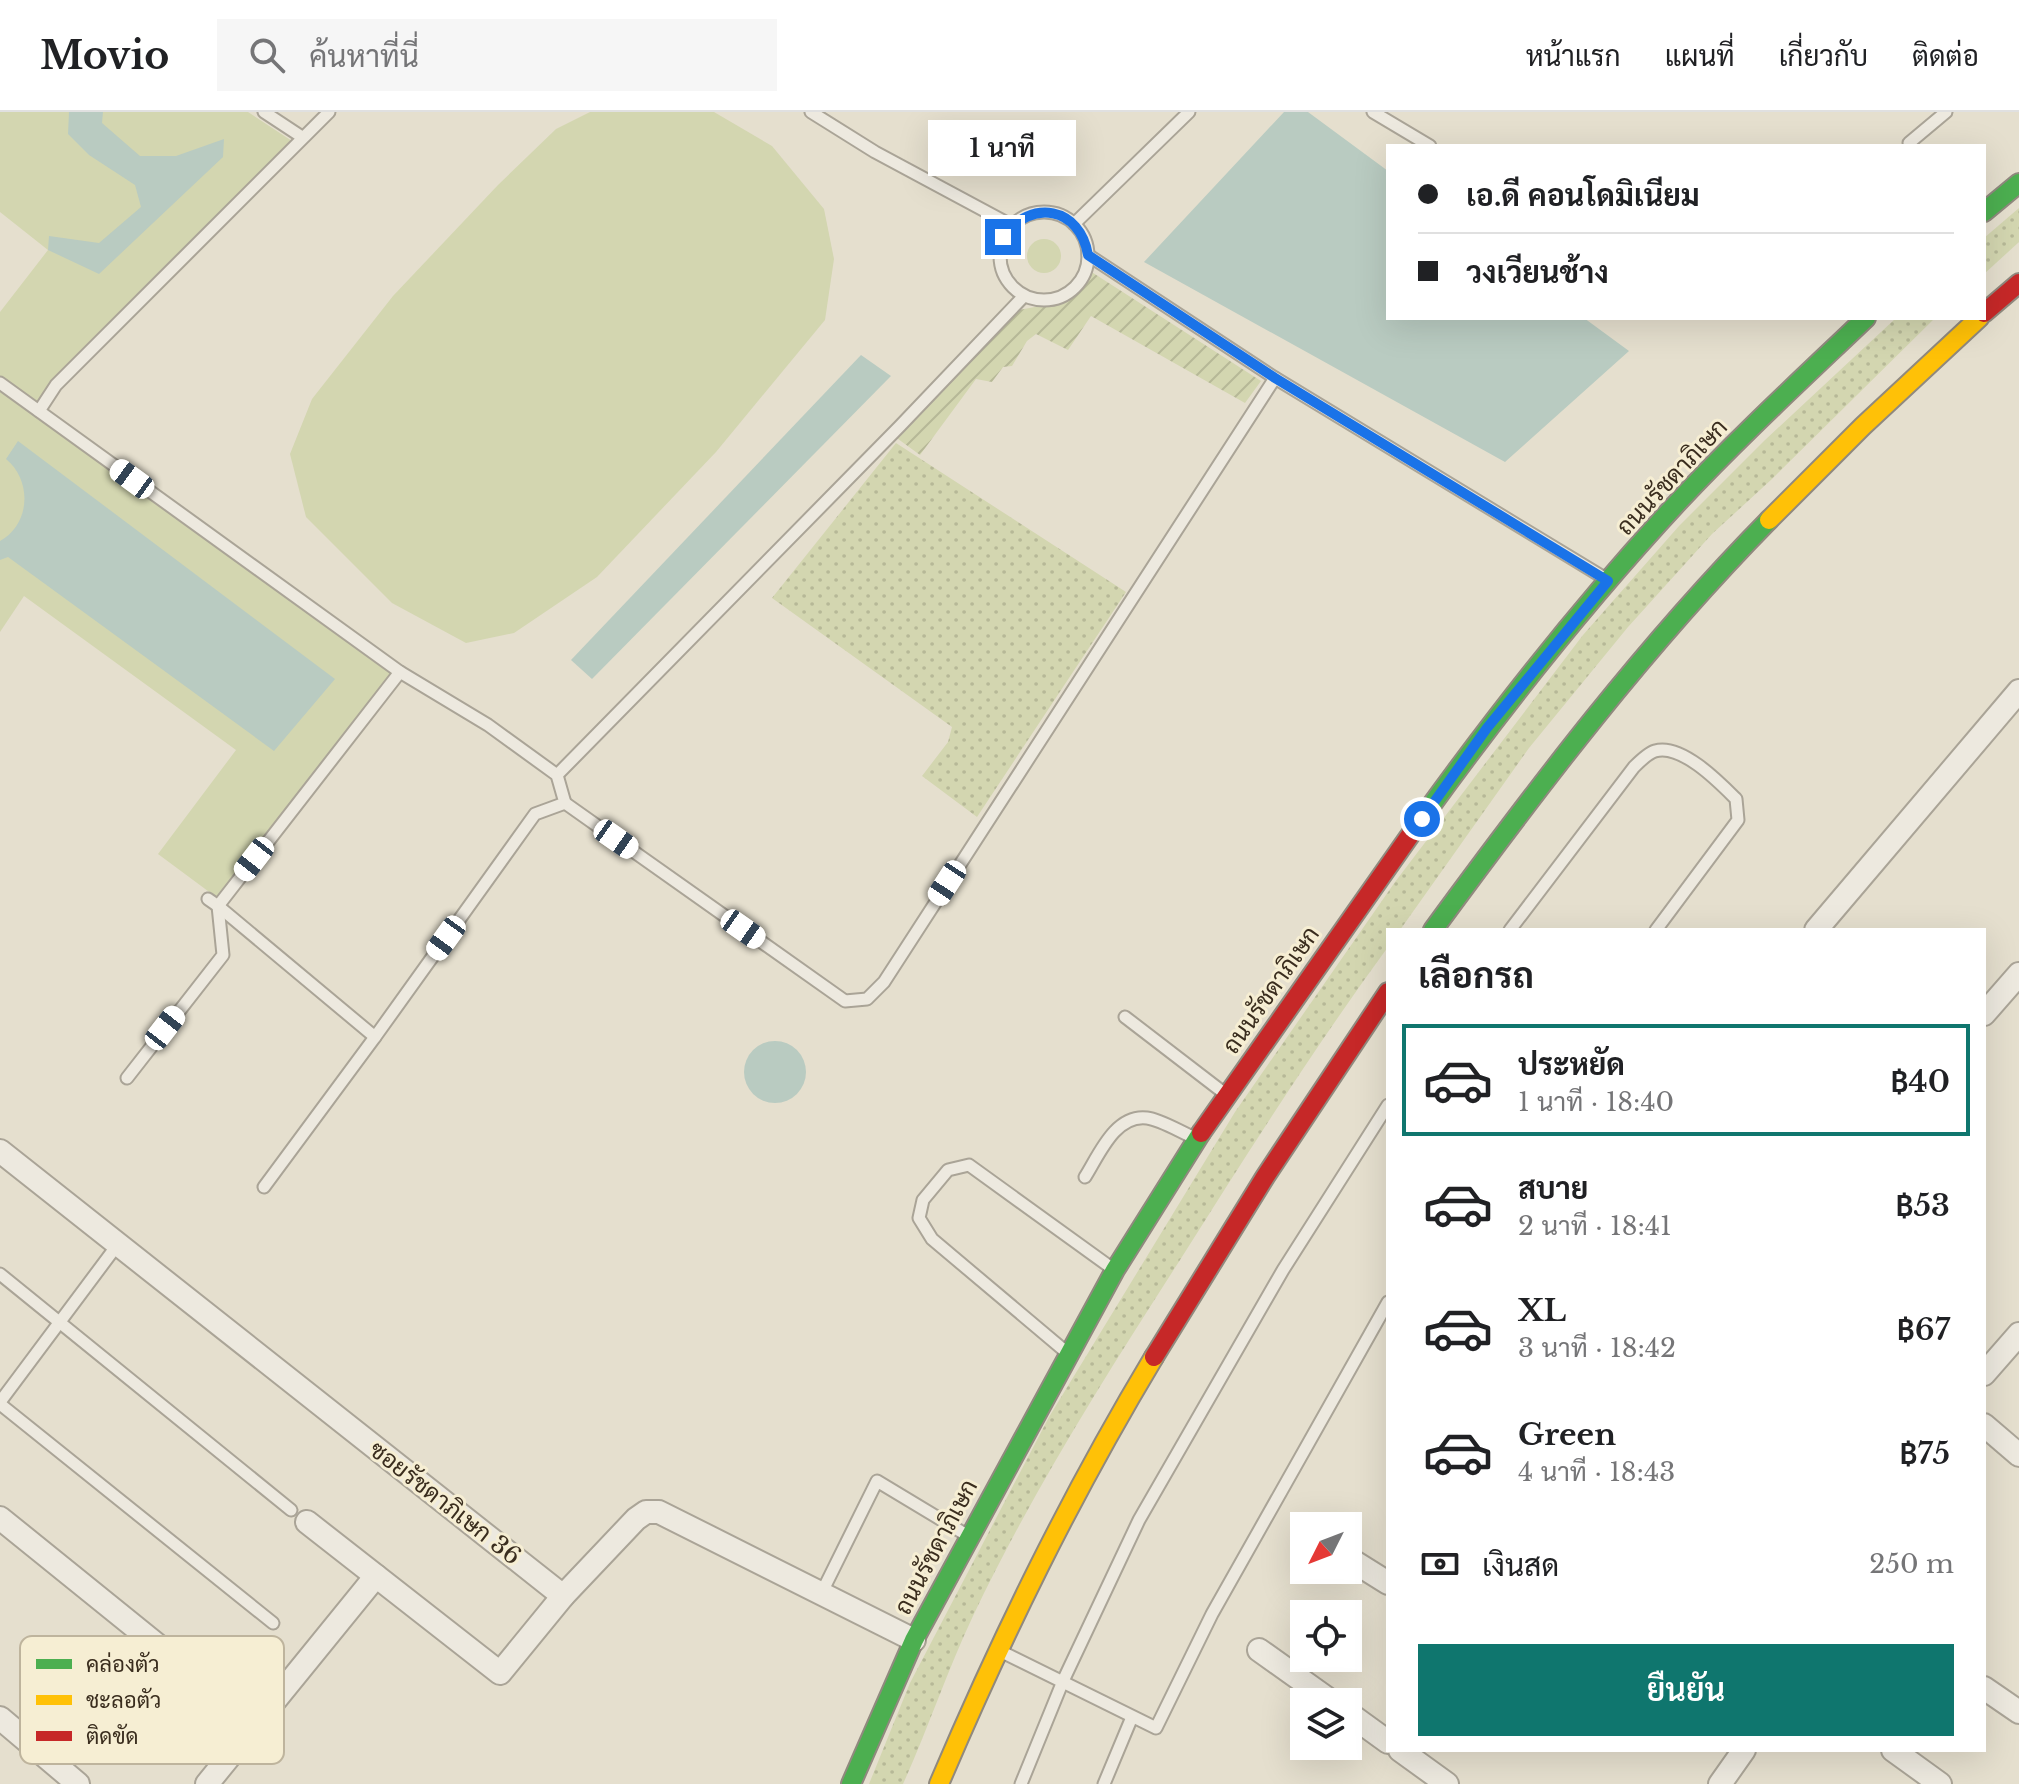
<!DOCTYPE html>
<html lang="th">
<head>
<meta charset="utf-8">
<style>
  body { margin:0; font-family:"Libre Baskerville",Sarabun,serif; background:#f6f6f6; color:#202124; height:100vh; display:flex; flex-direction:column; font-size:30px; white-space:nowrap }
  * { box-sizing:border-box; margin:0 }
  p { font-size:26px; color:#757577 }
  .icon { flex:none; width:44px; height:44px; fill:none; stroke:currentColor; stroke-width:2; stroke-linecap:round; stroke-linejoin:round }
  .map { position:relative; flex:1; overflow:hidden }
  .drawer { position:absolute; left:1386px; top:816px; width:600px; height:824px; display:flex; flex-direction:column; background:#fff; border-radius:0px; box-shadow:0 8px 32px #0002 }
  .drawer>* { flex:none }
  .hud { position:absolute; left:1386px; top:32px; width:600px; height:176px; border-radius:0px; box-shadow:0 8px 32px #0002; display:grid; align-content:center; height:176px; padding:0 32px; background:#fff }
  .needle { width:52px; rotate:228deg }
  .fabs { position:absolute; left:1290px; top:1400px; display:grid; gap:16px }
  .fabs a { display:grid; place-items:center; width:72px; height:72px; border-radius:0px; background:#fff; box-shadow:0 8px 32px #0002; font-size:40px }
  .end { position:absolute; width:36px; height:36px; margin:-18px; border:10px solid #1a73e8; background:#fff; box-shadow:0 0 0 4px #fff }
  .from { border-radius:50% }
  .bubble { position:absolute; height:56px; border-radius:0px; background:#fff; box-shadow:0 8px 32px #0002; font-size:26px; font-weight:600; line-height:56px; text-align:center }
  .car { position:absolute; width:24px; height:48px; margin:-24px -12px; border-radius:10px; box-shadow:0 0 6px 2px #0007; background:linear-gradient(#fff 24%,#345 0 40%,#fff 0 76%,#345 0 86%,#fff 0) }
  .hud b { display:flex; align-items:center; gap:28px; height:76px; font-size:30px }
  .hud b+b { border-top:2px solid #e0e0e0 }
  .hud i { width:20px; height:20px; background:#202124 }
  ul { padding:0; list-style:none }
  li { display:flex; align-items:center; gap:24px; height:112px; margin:0 16px 12px; padding:0 16px; border:4px solid transparent; border-radius:0px }
  li div { flex:1 }
  li b { display:block; font-size:30px }
  li em { font-style:normal; font-weight:600 }
  li.current { border-color:#0f766e }
  li>.icon { width:72px; height:72px; stroke-width:1.5 }
  h2 { padding:0 32px; font-size:36px; line-height:96px }
  .pay { display:flex; align-items:center; gap:20px; height:88px; padding:0 32px; font-size:30px }
  .pay p { margin-inline-start:auto }
  .primary-button { display:flex; gap:16px; margin-top:auto; padding:16px 32px }
  .primary-button a { flex:1; height:92px; border-radius:0px; background:#0f766e; color:#fff; font-size:32px; font-weight:600; line-height:92px; text-align:center }
  header { display:flex; align-items:center; gap:48px; box-sizing:border-box; height:112px; padding:0 40px; background:#fff; border-bottom:2px solid #e0e0e0 }
  header strong { font-size:38px }
  nav { display:flex; gap:44px; margin-inline-start:auto; font-size:28px }
  .search { width:560px; height:72px; background:#f6f6f6; display:flex; align-items:center; gap:20px; box-sizing:border-box; padding:0 28px; border-radius:0px; color:#757577; font-size:30px }
  .map>svg:first-child { display:block }
  .grass { fill:url(#grass-dots) }
  .park { fill:#d3d6b0 }
  .garden { fill:url(#garden-furrows) }
  .water { fill:#b9cbc1 }
  .lines { fill:none; stroke-linecap:round; stroke-linejoin:round }
  .lane-casing { stroke:#aaa497; stroke-width:15 }
  .street-casing { stroke:#aaa497; stroke-width:26 }
  .fast-casing { stroke:#90897e; stroke-width:22 }
  .slow-casing { stroke:#90897e; stroke-width:22 }
  .jam-casing { stroke:#90897e; stroke-width:22 }
  .lane { stroke:#ede9df; stroke-width:11 }
  .street { stroke:#ede9df; stroke-width:22 }
  .fast { stroke:#4caf50; stroke-width:18 }
  .slow { stroke:#ffc107; stroke-width:18 }
  .jam { stroke:#c62828; stroke-width:18 }
  .route { stroke:#1a73e8; stroke-width:10 }
  .labels { text-anchor:middle; stroke-width:6; stroke-linejoin:round; paint-order:stroke }
  .street-label { font-size:24px; fill:#3a2d1e; stroke:#f6eed3 }
  .key { fill:#f6eed3; stroke:#beb49d; stroke-width:2 }
  .key-label { font-size:22px; fill:#3a2d1e }
</style>
</head>
<body>
<header>
<strong>Movio</strong>
<div class="search"><svg class="icon" aria-label="search" viewBox="0 0 24 24"><circle cx="10" cy="10" r="6"/><path d="M15 15l6 6"/></svg>ค้นหาที่นี่</div>
<nav><a>หน้าแรก</a><a>แผนที่</a><a>เกี่ยวกับ</a><a>ติดต่อ</a></nav>
</header>
<div class="map">
<svg width="2019" height="1672" viewBox="0 0 2019 1672">
  <defs>
    <pattern id="grass-dots" width="8" height="8" patternUnits="userSpaceOnUse" patternTransform="scale(2)"><rect width="8" height="8" fill="#d3d6b0"/><path d="M2 2h.1M6 6h.1" fill="none" stroke="#b6b897" stroke-width="1.8" stroke-linecap="round"/></pattern>
    <pattern id="garden-furrows" width="10" height="10" patternUnits="userSpaceOnUse" patternTransform="scale(2)"><rect width="10" height="10" fill="#d3d6b0"/><path d="M-1 1l2-2M0 10L10 0M9 11l2-2" fill="none" stroke="#b6b897"/></pattern>
  </defs>
  <rect width="100%" height="100%" fill="#e5dfce"/>
  <g class="grass">
    <path d="M 2019,96 L 2019,130 L 1984,162 L 1984,126 Z"/>
    <path d="M 1896,206 L 1935,206 L 1772,367 L 1712,422 L 1628,515 L 1529,636 L 1400,818 L 1388,818 L 1388,835 C 1314,936 1247,1042 1180,1148 C 1106,1263 1032,1380 973,1504 C 947,1559 928,1617 903,1672 L 869,1672 L 910,1571 L 1049,1305 L 1235,1000 L 1395,770 L 1583,523 L 1679,414 L 1765,328 Z"/>
    <path d="M 896,331 L 1126,480 L 977,705 L 922,664 L 948,630 L 952,615 L 772,486 Z"/>
  </g>
  <g class="park">
    <path d="M 0,0 L 248,0 L 292,29 L 50,270 L 37,292 L 0,265 L 0,200 L 48,138 L 0,100 Z"/>
    <path d="M 590,0 L 714,0 L 772,34 L 824,97 L 834,147 L 825,208 L 716,340 L 597,465 L 514,521 L 466,531 L 392,491 L 306,405 L 290,342 L 312,287 L 393,184 L 498,73 L 556,17 Z"/>
    <circle cx="1044" cy="144" r="17"/>
    <path d="M 0,278 L 394,561 L 216,785 L 158,742 L 236,638 L 24,484 L 0,520 Z"/>
  </g>
  <path class="garden" d="M 1087,157 L 1261,269 L 1245,291 L 1091,204 L 1068,238 L 1036,222 L 1027,229 L 1012,254 L 1003,255 L 992,270 L 976,267 L 920,343 L 894,324 L 1019,198 L 1066,189 Z"/>
  <g class="water">
    <path d="M 69,0 L 103,0 L 102,11 L 140,44 L 176,44 L 224,27 L 223,45 L 99,162 L 48,138 L 49,124 L 99,131 L 141,95 L 135,73 L 89,43 L 68,22 Z"/>
    <path d="M 1284,0 L 1308,0 L 1388,59 L 1388,206 L 1584,206 L 1629,239 L 1505,350 L 1144,150 Z"/>
    <path d="M 861,243 L 891,264 L 592,567 L 571,548 Z"/>
    <path d="M 18,329 L 335,567 L 274,639 L 8,445 L 0,448 L 0,429 C 31,412 32,368 6,347 Z"/>
    <circle cx="775" cy="960" r="31"/>
  </g>
  <g class="lines">
    <defs>
      <g id="lane">
        <path d="M 264,0 L 302,25"/>
        <path d="M 811,0 L 875,40 L 1011,113"/>
        <path d="M 1373,0 L 1430,34"/>
        <path d="M 1909,31 L 1946,0"/>
        <circle cx="1044" cy="144" r="44"/>
        <path d="M 1074,112 L 1189,0"/>
        <path d="M 1088,143 L 1275,266 L 1606,467"/>
        <path d="M 0,271 L 400,560 L 488,613 L 557,663 L 565,691 L 535,702 L 375,925 L 218,794"/>
        <path d="M 39,299 L 56,273 L 329,0"/>
        <path d="M 557,663 L 900,314 L 1024,184"/>
        <path d="M 565,691 L 845,889 L 867,887 L 884,870 L 1275,266"/>
        <path d="M 208,787 L 218,794 L 400,560"/>
        <path d="M 1510,818 L 1634,655 C 1639,650 1648,641 1655,639 C 1681,631 1719,670 1736,687 L 1738,708 L 1656,818"/>
        <path d="M 1125,905 L 1224,981"/>
        <path d="M 127,966 L 223,843 L 218,794"/>
        <path d="M 1085,1065 C 1099,1043 1115,1002 1147,1006 C 1162,1008 1180,1020 1195,1026"/>
        <path d="M 264,1075 L 375,925"/>
        <path d="M 0,1162 L 291,1398"/>
        <path d="M 1065,1239 L 932,1127 L 919,1106 L 923,1088 L 948,1058 L 969,1053 L 1113,1157"/>
        <path d="M 0,1290 L 118,1132"/>
        <path d="M 0,1292 L 273,1511"/>
        <path d="M 822,1480 L 877,1369 L 965,1422"/>
        <path d="M 1000,1539 L 1156,1616 L 1212,1502 L 1388,1190"/>
        <path d="M 1021,1672 L 1063,1569 L 1139,1408 L 1283,1158 L 1388,993"/>
        <path d="M 1104,1672 L 1132,1605"/>
      </g>
      <g id="street">
        <path d="M 1816,818 L 2019,579"/>
        <path d="M 1984,902 L 2019,862"/>
        <path d="M 0,1039 L 563,1484"/>
        <path d="M 1984,1262 L 2019,1222"/>
        <path d="M 1984,1313 L 2019,1343"/>
        <path d="M 0,1406 L 256,1613"/>
        <path d="M 307,1410 L 500,1561 L 563,1484 L 636,1407 L 646,1400 L 659,1400 L 914,1528"/>
        <path d="M 1348,1446 L 1388,1471"/>
        <path d="M 1259,1538 L 1332,1590"/>
        <path d="M 1984,1576 L 2019,1600"/>
        <path d="M 1348,1601 L 1388,1630"/>
        <path d="M 0,1606 L 78,1672"/>
        <path d="M 1400,1638 L 1447,1672"/>
        <path d="M 1893,1638 L 1940,1672"/>
        <path d="M 207,1672 L 376,1464"/>
        <path d="M 1720,1672 L 1744,1638"/>
      </g>
      <g id="fast">
        <path d="M 1984,100 L 2019,71"/>
        <path d="M 1425,702 C 1503,594 1587,488 1678,390 C 1738,326 1803,266 1866,206"/>
        <path d="M 1433,818 C 1538,675 1644,535 1769,408"/>
        <path d="M 851,1672 L 914,1528 L 1115,1158 L 1201,1021"/>
      </g>
      <g id="slow">
        <path d="M 1769,408 L 1863,314 L 1979,206"/>
        <path d="M 939,1672 C 1003,1522 1070,1385 1154,1245"/>
      </g>
      <g id="jam">
        <path d="M 1984,201 L 2019,171"/>
        <path d="M 1201,1021 L 1425,702"/>
        <path d="M 1154,1245 L 1265,1065 L 1388,880"/>
      </g>
    </defs>
    <use href="#lane" class="lane-casing"/>
    <use href="#street" class="street-casing"/>
    <use href="#fast" class="fast-casing"/>
    <use href="#slow" class="slow-casing"/>
    <use href="#jam" class="jam-casing"/>
    <use href="#lane" class="lane"/>
    <use href="#street" class="street"/>
    <use href="#fast" class="fast"/>
    <use href="#slow" class="slow"/>
    <use href="#jam" class="jam"/>
  </g>
  <g class="lines">
    <path class="route" d="M 1003,125 C 1031,86 1080,95 1088,143 L 1275,266 L 1608,469 L 1487,616 L 1422,707"/>
  </g>
  <g class="labels">
    <g class="street-label">
      <text transform="translate(1672 365) rotate(-47)" y="8">ถนนรัชดาภิเษก</text>
      <text transform="translate(1271 878) rotate(-55)" y="8">ถนนรัชดาภิเษก</text>
      <text transform="translate(445 1391) rotate(38)" y="8">ซอยรัชดาภิเษก 36</text>
      <text transform="translate(936 1435) rotate(-62)" y="8">ถนนรัชดาภิเษก</text>
    </g>
  </g>
  <rect x="20" y="1524" width="264" height="128" rx="12" class="key"/>
  <rect x="36" y="1547" width="36" height="10" fill="#4caf50"/>
  <rect x="36" y="1583" width="36" height="10" fill="#ffc107"/>
  <rect x="36" y="1619" width="36" height="10" fill="#c62828"/>
  <g class="key-label">
    <text x="86" y="1560">คล่องตัว</text>
    <text x="86" y="1596">ชะลอตัว</text>
    <text x="86" y="1632">ติดขัด</text>
  </g>
</svg>
<div class="fabs">
<a><svg class="needle" viewBox="-14 -14 28 28"><path d="M0-13l5 13h-10z" fill="#e53935"/><path d="M0 13l5-13h-10z" fill="#757577"/></svg></a>
<a><svg class="icon" aria-label="locate" viewBox="0 0 24 24"><circle cx="12" cy="12" r="6"/><path d="M12 2v4M12 18v4M2 12h4M18 12h4"/></svg></a>
<a><svg class="icon" aria-label="layers" viewBox="0 0 24 24"><path d="M12 4l9 5-9 5-9-5zM3 14l9 5 9-5"/></svg></a>
</div>
<i class="end from" style="left:1422px;top:707px"></i>
<i class="end" style="left:1003px;top:125px"></i>
<div class="bubble" style="left:928px;top:8px;width:148px">1 นาที</div>
<i class="car" style="left:132px;top:367px;rotate:306deg"></i>
<i class="car" style="left:616px;top:727px;rotate:125deg"></i>
<i class="car" style="left:254px;top:747px;rotate:218deg"></i>
<i class="car" style="left:947px;top:771px;rotate:213deg"></i>
<i class="car" style="left:743px;top:817px;rotate:125deg"></i>
<i class="car" style="left:446px;top:826px;rotate:216deg"></i>
<i class="car" style="left:165px;top:916px;rotate:38deg"></i>
<div class="hud">
<b><i class="from"></i>เอ.ดี คอนโดมิเนียม</b>
<b><i></i>วงเวียนช้าง</b>
</div>
<section class="drawer">
<h2>เลือกรถ</h2>
<ul>
<li class="current"><svg class="icon" aria-label="car" viewBox="0 0 24 24"><path d="M5 17H2v-5l4-1 3-4h7l3 4 3 1v5h-3M9 17h6M6 11h13"/><circle cx="7" cy="17" r="2"/><circle cx="17" cy="17" r="2"/></svg><div><b>ประหยัด</b><p>1 นาที · 18:40</p></div><em>฿40</em></li>
<li><svg class="icon" aria-label="car" viewBox="0 0 24 24"><path d="M5 17H2v-5l4-1 3-4h7l3 4 3 1v5h-3M9 17h6M6 11h13"/><circle cx="7" cy="17" r="2"/><circle cx="17" cy="17" r="2"/></svg><div><b>สบาย</b><p>2 นาที · 18:41</p></div><em>฿53</em></li>
<li><svg class="icon" aria-label="car" viewBox="0 0 24 24"><path d="M5 17H2v-5l4-1 3-4h7l3 4 3 1v5h-3M9 17h6M6 11h13"/><circle cx="7" cy="17" r="2"/><circle cx="17" cy="17" r="2"/></svg><div><b>XL</b><p>3 นาที · 18:42</p></div><em>฿67</em></li>
<li><svg class="icon" aria-label="car" viewBox="0 0 24 24"><path d="M5 17H2v-5l4-1 3-4h7l3 4 3 1v5h-3M9 17h6M6 11h13"/><circle cx="7" cy="17" r="2"/><circle cx="17" cy="17" r="2"/></svg><div><b>Green</b><p>4 นาที · 18:43</p></div><em>฿75</em></li>
</ul>
<div class="pay"><svg class="icon" aria-label="cash" viewBox="0 0 24 24"><path d="M3 7h18v10H3z"/><circle cx="12" cy="12" r="2"/></svg>เงินสด<p>250 m</p></div>
<div class="primary-button"><a>ยืนยัน</a></div>
</section>
</div>
</body>
</html>
